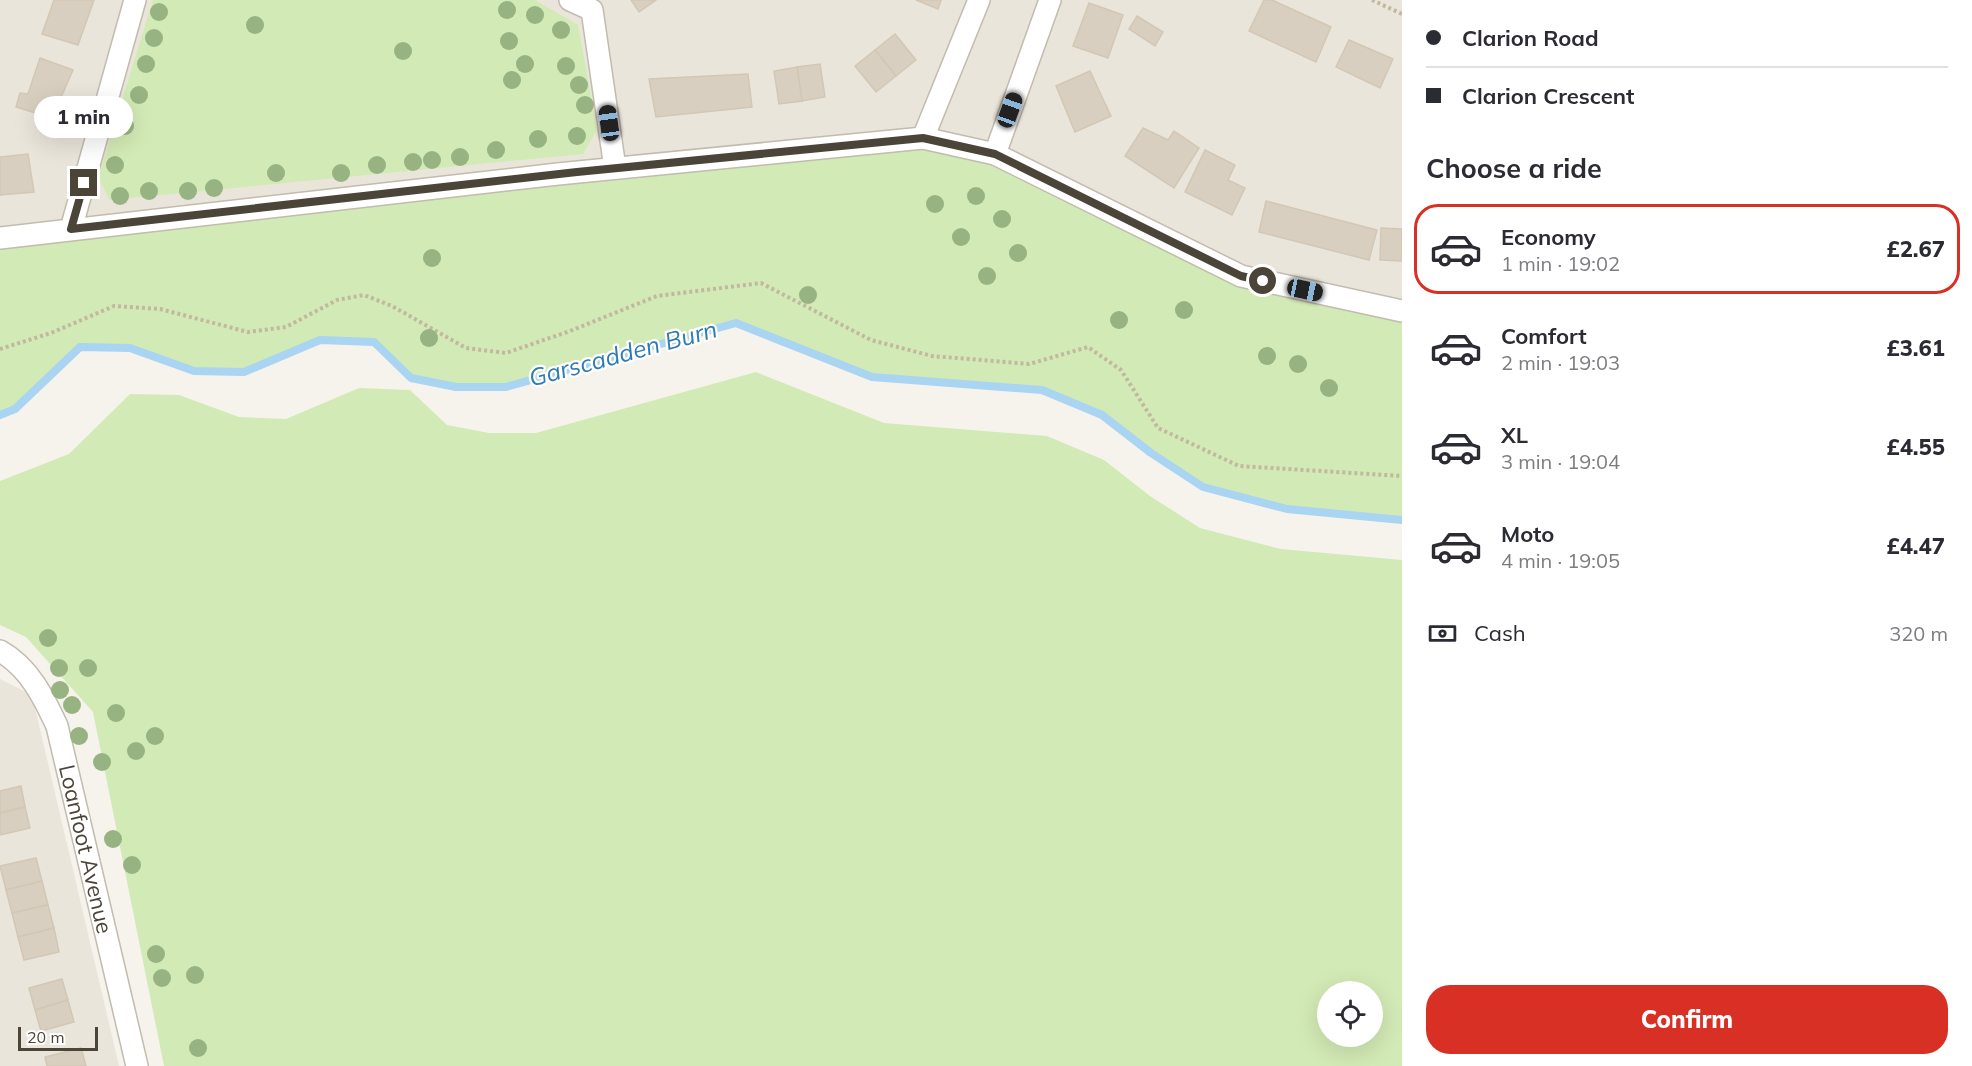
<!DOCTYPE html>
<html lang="en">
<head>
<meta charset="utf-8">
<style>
  body { margin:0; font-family:Mulish,sans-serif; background:#f2f2f3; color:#2b2b33; height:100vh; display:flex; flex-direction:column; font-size:22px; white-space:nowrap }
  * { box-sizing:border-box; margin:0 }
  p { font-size:20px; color:#7c7c81 }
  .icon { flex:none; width:33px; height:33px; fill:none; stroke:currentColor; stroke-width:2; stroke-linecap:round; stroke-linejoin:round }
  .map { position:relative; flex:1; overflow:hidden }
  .sheet { display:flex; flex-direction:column; background:#fff; width:570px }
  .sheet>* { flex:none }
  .banner { display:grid; align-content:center; height:132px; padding:0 24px; background:#fff }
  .tools { position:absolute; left:1317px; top:981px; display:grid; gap:12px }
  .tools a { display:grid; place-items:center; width:66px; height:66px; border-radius:50%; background:#fff; box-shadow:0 6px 24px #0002; font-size:30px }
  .scale { position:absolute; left:18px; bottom:15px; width:80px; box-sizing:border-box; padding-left:6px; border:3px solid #4b4439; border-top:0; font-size:16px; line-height:21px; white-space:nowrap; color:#4b4439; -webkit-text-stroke:4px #fff; paint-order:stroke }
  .end { position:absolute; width:27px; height:27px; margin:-14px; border:8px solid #4b4439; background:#fff; box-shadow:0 0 0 3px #fff }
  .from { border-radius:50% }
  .bubble { position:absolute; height:42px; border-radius:21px; background:#fff; box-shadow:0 6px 24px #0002; font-size:20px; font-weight:800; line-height:42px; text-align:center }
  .car { position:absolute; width:18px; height:36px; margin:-18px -9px; border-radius:8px; box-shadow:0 0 4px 2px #0007; background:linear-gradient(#222 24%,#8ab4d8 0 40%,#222 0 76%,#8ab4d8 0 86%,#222 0) }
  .banner b { display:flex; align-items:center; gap:21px; height:57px; font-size:22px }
  .banner b+b { border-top:2px solid #e1e1e2 }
  .banner i { width:15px; height:15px; background:#2b2b33 }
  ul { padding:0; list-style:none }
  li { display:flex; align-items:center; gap:18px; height:90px; margin:0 12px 9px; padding:0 12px; border:3px solid transparent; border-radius:24px }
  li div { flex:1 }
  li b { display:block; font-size:22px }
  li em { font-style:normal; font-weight:800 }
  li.current { border-color:#d93025 }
  li>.icon { width:54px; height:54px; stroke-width:1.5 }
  h2 { padding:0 24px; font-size:27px; line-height:72px }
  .pay { display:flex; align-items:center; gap:15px; height:66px; padding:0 24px; font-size:22px }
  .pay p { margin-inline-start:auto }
  .button { display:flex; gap:12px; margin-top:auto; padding:12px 24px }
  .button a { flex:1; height:69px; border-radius:24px; background:#d93025; color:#fff; font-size:24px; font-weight:800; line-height:69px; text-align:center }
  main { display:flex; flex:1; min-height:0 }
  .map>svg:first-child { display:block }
  .residential { fill:#eae5da }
  .green { fill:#d2eab5; fill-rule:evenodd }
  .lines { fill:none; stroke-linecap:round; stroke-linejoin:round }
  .stream { stroke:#a9d4f2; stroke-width:8 }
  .building { fill:#d8cfc1; stroke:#d3c7b4; stroke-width:1.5 }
  .street-casing { stroke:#c2bbae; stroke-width:24 }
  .path { stroke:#c4b79f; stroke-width:4; stroke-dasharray:3 3; stroke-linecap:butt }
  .street { stroke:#fff; stroke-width:21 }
  .tree { fill:#97b381 }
  .route { stroke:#4b4439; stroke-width:8 }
  .labels { text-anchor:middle; stroke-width:4.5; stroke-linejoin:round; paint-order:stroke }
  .street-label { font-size:22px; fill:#4b4439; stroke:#fff }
  .water-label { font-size:24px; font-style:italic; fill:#2e7ab2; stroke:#fff }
</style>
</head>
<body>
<main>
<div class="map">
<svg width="1402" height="1066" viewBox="0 0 1402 1066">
  <rect width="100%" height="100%" fill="#f6f3ec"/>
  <g class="residential">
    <path d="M 0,0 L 1402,0 L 1402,311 L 0,238 Z"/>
    <path d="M 0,679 L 32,695 L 119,1066 L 0,1066 Z"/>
  </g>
  <g class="green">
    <path d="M 153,0 L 535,0 L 578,25 L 597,130 L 583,154 L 110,200 L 98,178 Z"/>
    <path d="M 923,138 L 995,154 L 1241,276 L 1402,311 L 1402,520 L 1287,509 L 1203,487 L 1151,453 L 1103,415 L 1042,390 L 872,377 L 736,323 L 506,387 L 456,387 L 411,378 L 374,342 L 320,340 L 244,372 L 194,371 L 130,348 L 80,347 L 15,409 L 0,415 L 0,238 Z"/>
    <path d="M 756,372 L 884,423 L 1047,436 L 1104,460 L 1150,496 L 1200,528 L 1281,549 L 1402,560 L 1402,1066 L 164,1066 L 93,712 L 26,637 L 0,625 L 0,481 L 69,454 L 130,394 L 179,395 L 239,417 L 286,419 L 359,388 L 410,390 L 447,425 L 489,433 L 536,433 ZM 1328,992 L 1372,992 L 1372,1036 L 1328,1036 Z"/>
  </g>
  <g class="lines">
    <path class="stream" d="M 0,415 L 15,409 L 80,347 L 130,348 L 194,371 L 244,372 L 320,340 L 374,342 L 411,378 L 456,387 L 506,387 L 736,323 L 872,377 L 1042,390 L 1102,415 L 1151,453 L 1203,487 L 1287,509 L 1402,520"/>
  </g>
  <g class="building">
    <path d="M 54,0 L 94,0 L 78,45 L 42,34 Z"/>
    <path d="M 631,0 L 656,0 L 639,12 Z"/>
    <path d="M 916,0 L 941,0 L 938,9 Z"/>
    <path d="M 1264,0 L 1272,0 L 1331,27 L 1316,62 L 1249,31 Z"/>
    <path d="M 1089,3 L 1123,15 L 1108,58 L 1073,46 Z"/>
    <path d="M 1137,16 L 1163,32 L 1155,46 L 1129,29 Z"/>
    <path d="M 895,34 L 916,60 L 896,76 L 875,50 Z"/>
    <path d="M 1349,40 L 1393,59 L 1380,88 L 1336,67 Z"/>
    <path d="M 875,50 L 896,76 L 876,92 L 855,66 Z"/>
    <path d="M 40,58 L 73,70 L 52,118 L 16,107 L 20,93 L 28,94 Z"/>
    <path d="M 820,64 L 825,97 L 802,101 L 797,67 Z"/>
    <path d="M 797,67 L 802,101 L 779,104 L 774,71 Z"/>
    <path d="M 1090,71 L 1111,116 L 1075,132 L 1056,86 Z"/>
    <path d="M 748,74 L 752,107 L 656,117 L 649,79 Z"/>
    <path d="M 1143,128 L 1168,140 L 1174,131 L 1199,148 L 1174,188 L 1125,156 Z"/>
    <path d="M 1205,150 L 1235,165 L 1228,180 L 1245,188 L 1232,215 L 1185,192 Z"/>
    <path d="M 28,154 L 34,192 L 0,195 L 0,157 Z"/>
    <path d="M 1266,201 L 1377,230 L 1369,260 L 1259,232 Z"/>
    <path d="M 1381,228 L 1402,229 L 1402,261 L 1380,260 Z"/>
    <path d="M 21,786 L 25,807 L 0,813 L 0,791 Z"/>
    <path d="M 25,807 L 30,828 L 0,835 L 0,813 Z"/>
    <path d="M 36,858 L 42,881 L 6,890 L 0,866 Z"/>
    <path d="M 42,881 L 48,905 L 12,913 L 6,890 Z"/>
    <path d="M 48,905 L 54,928 L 18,937 L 12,913 Z"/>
    <path d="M 54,928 L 59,952 L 24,960 L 18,937 Z"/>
    <path d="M 62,979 L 68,1000 L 35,1010 L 29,988 Z"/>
    <path d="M 68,1000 L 74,1022 L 41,1031 L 35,1010 Z"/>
    <path d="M 81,1048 L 86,1066 L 47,1066 L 45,1057 Z"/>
  </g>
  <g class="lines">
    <defs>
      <g id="street">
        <path d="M 570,0 L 592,10 L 615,168"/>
        <path d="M 923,138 L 979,0"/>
        <path d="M 995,154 L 1050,0"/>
        <path d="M 71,229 L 135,0"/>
        <path d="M 0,238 L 558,174 L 923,138 L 995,154 L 1241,276 L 1402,311"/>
        <path d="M 0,651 C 29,667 44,698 57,726 L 137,1066"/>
      </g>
    </defs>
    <use href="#street" class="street-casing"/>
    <g class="path">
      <path d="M 1372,0 L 1402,14"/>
      <path d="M 0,349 L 51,333 L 114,306 L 160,309 L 248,332 L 286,327 L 337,300 L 364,295 L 392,306 L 466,348 L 506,353 L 570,331 L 657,296 L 761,283 L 871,340 L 932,356 L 1029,364 L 1088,347 L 1121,370 L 1158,428 L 1239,466 L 1402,476"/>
    </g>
    <use href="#street" class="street"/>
  </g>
  <g class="tree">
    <circle cx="507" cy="10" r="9"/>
    <circle cx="159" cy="12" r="9"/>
    <circle cx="535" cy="15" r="9"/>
    <circle cx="255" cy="25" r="9"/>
    <circle cx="561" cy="30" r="9"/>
    <circle cx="154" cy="38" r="9"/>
    <circle cx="509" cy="41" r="9"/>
    <circle cx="403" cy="51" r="9"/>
    <circle cx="146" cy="64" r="9"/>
    <circle cx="525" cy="64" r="9"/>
    <circle cx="566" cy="66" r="9"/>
    <circle cx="512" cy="80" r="9"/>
    <circle cx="579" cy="85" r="9"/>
    <circle cx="139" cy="95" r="9"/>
    <circle cx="585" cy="105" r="9"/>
    <circle cx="125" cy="126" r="9"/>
    <circle cx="577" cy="136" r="9"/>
    <circle cx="538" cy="139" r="9"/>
    <circle cx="496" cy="150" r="9"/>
    <circle cx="460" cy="157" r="9"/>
    <circle cx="432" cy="160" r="9"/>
    <circle cx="413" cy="162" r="9"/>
    <circle cx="115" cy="165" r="9"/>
    <circle cx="377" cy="165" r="9"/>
    <circle cx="276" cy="173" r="9"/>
    <circle cx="341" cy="173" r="9"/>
    <circle cx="214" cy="188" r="9"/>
    <circle cx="149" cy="191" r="9"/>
    <circle cx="188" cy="191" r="9"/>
    <circle cx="120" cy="196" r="9"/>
    <circle cx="976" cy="196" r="9"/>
    <circle cx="935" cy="204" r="9"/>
    <circle cx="1002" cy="219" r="9"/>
    <circle cx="961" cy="237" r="9"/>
    <circle cx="1018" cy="253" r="9"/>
    <circle cx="432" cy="258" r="9"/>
    <circle cx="987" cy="276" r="9"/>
    <circle cx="808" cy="295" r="9"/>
    <circle cx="1184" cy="310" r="9"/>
    <circle cx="1119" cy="320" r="9"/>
    <circle cx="429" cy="338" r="9"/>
    <circle cx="1267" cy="356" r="9"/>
    <circle cx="1298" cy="364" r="9"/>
    <circle cx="1329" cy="388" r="9"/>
    <circle cx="48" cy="638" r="9"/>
    <circle cx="59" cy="668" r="9"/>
    <circle cx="88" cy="668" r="9"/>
    <circle cx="60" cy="690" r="9"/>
    <circle cx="72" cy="705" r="9"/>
    <circle cx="116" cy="713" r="9"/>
    <circle cx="79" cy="736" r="9"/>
    <circle cx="155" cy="736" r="9"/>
    <circle cx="136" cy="751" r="9"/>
    <circle cx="102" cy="762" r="9"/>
    <circle cx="113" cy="839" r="9"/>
    <circle cx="132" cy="865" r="9"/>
    <circle cx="156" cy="954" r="9"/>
    <circle cx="195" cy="975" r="9"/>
    <circle cx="162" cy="978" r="9"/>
    <circle cx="198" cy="1048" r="9"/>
  </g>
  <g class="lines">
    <path class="route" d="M 84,183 L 71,229 L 577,172 L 923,138 L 995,154 L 1241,276 L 1263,281"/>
  </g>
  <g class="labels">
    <g class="street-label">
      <text transform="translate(86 849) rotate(77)" y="8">Loanfoot Avenue</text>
    </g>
    <g class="water-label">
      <text transform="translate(623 354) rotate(-15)" y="8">Garscadden Burn</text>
    </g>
  </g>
</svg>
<div class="tools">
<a><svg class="icon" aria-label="locate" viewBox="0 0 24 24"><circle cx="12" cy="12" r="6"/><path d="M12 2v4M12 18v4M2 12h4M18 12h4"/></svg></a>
</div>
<div class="scale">20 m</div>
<i class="end from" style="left:1263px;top:281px"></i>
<i class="end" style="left:84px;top:183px"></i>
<div class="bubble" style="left:34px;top:96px;width:99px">1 min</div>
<i class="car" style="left:1010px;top:110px;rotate:20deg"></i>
<i class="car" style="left:609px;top:123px;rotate:352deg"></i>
<i class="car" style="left:1305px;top:290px;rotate:102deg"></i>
</div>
<section class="sheet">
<div class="banner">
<b><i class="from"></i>Clarion Road</b>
<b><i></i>Clarion Crescent</b>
</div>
<h2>Choose a ride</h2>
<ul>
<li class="current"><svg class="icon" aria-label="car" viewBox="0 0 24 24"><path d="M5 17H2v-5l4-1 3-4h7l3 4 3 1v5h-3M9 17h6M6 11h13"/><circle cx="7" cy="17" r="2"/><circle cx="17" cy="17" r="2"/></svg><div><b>Economy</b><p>1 min · 19:02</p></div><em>£2.67</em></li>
<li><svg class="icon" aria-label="car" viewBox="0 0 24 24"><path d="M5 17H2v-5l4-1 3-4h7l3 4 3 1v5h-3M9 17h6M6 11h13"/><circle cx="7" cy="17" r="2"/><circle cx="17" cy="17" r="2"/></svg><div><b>Comfort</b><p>2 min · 19:03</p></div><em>£3.61</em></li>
<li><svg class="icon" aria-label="car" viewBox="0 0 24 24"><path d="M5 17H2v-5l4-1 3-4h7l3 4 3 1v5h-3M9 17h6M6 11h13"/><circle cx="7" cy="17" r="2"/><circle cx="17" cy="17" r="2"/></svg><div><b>XL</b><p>3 min · 19:04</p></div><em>£4.55</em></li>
<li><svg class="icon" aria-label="car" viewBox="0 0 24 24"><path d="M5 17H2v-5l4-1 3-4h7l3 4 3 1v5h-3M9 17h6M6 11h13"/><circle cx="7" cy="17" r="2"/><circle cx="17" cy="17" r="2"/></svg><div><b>Moto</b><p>4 min · 19:05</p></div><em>£4.47</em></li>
</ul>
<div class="pay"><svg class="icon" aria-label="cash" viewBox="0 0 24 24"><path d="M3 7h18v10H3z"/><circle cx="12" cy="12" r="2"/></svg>Cash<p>320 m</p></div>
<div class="button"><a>Confirm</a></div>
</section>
</main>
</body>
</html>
